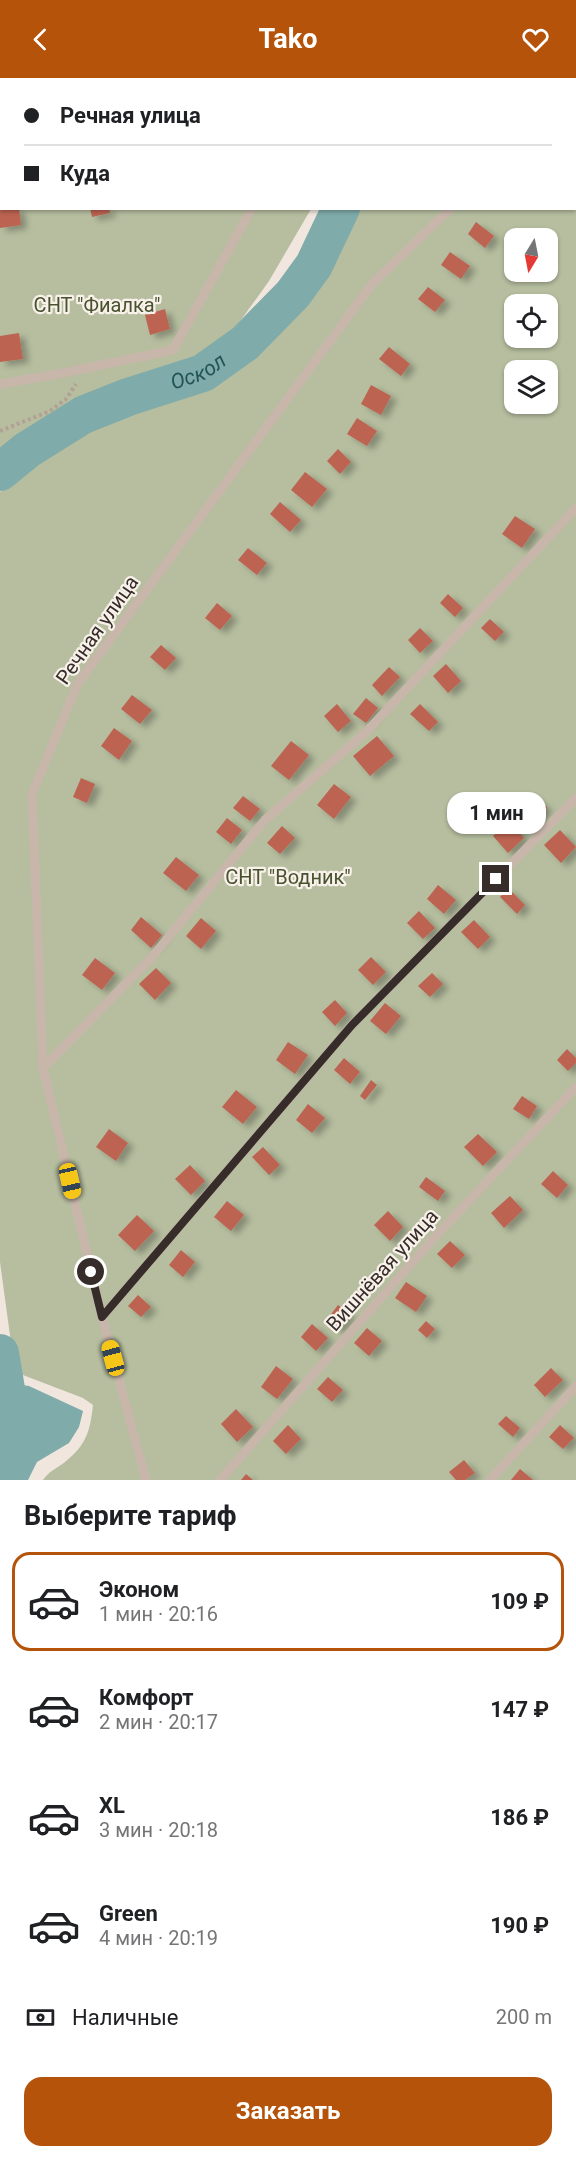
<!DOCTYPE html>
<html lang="ru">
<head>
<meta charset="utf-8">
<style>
  body { margin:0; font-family:Roboto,sans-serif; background:#f6f6f6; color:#202124; height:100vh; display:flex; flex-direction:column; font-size:22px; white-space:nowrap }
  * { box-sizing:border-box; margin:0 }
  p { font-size:20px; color:#757577 }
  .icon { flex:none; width:33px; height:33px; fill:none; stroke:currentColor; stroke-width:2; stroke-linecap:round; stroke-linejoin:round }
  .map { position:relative; height:1402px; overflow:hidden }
  .details { display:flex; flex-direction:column; background:#fff; flex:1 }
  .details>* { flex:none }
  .top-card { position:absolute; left:0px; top:0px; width:576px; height:132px; box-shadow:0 2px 4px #0004; display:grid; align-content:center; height:132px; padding:0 24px; background:#fff }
  .needle { width:39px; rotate:190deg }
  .buttons { position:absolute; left:504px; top:150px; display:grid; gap:12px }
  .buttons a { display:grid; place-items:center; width:54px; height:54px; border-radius:12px; background:#fff; box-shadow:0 2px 4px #0004; font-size:30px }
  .end { position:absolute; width:27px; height:27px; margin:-14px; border:8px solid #362d2a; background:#fff; box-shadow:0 0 0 3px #fff }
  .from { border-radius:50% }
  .bubble { position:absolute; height:42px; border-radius:18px; background:#fff; box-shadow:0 2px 4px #0004; font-size:20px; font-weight:700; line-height:42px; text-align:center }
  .car { position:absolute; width:18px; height:36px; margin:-18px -9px; border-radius:8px; box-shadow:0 0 4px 2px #0007; background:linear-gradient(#f5c518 24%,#345 0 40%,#f5c518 0 76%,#345 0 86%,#f5c518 0) }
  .top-card b { display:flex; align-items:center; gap:21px; height:57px; font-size:22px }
  .top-card b+b { border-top:2px solid #e0e0e0 }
  .top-card i { width:15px; height:15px; background:#202124 }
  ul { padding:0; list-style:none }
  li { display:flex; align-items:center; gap:18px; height:99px; margin:0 12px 9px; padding:0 12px; border:3px solid transparent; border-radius:18px }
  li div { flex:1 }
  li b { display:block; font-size:22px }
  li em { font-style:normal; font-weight:700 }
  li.selected { border-color:#b45309 }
  li>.icon { width:54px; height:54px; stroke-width:1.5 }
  h2 { padding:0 24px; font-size:27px; line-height:72px }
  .pay { display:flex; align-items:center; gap:15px; height:66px; padding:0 24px; font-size:22px }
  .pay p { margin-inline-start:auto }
  .primary-button { display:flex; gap:12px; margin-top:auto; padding:12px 24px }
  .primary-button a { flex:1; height:69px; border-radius:18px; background:#b45309; color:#fff; font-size:24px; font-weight:700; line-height:69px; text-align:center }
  header { display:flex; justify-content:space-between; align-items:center; height:78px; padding:0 24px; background:#b45309; color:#fff; font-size:27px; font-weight:700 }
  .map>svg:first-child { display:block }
  .green { fill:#b6be9f; fill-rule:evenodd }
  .water { fill:#7fabaa }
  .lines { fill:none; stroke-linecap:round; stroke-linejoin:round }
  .river { stroke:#7fabaa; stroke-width:38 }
  .building { fill:#bc6351; filter:url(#shadow) }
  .path { stroke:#b3a095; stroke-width:4; stroke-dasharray:3 3; stroke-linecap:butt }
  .lane { stroke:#c8b6ab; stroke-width:9 }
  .route { stroke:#362d2a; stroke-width:8 }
  .labels { text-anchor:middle; stroke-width:4.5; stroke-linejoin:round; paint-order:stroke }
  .park-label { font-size:20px; fill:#48522f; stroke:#f8f1ea }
  .street-label { font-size:20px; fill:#362d2a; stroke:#f8f1ea }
  .water-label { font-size:21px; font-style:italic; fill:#225454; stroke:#f8f1ea }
</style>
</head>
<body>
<header><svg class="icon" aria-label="back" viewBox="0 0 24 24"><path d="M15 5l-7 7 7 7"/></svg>Tako<svg class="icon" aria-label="heart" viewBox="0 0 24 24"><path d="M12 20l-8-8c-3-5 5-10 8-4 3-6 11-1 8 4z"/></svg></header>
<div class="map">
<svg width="576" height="1402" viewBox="0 0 576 1402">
  <defs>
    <filter id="shadow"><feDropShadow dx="6" dy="4" stdDeviation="3" flood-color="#0004"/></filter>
  </defs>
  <rect width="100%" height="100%" fill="#f0e6de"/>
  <g class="green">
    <path d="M 0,0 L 395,0 L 2,2 L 2,130 L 311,131 L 269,203 L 203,295 L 128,319 L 83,337 L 27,372 L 0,394 Z"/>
    <path d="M 465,0 L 576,0 L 576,1402 L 43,1402 C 48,1394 57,1390 65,1384 C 86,1367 90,1354 93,1327 L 83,1320 L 15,1294 L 0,1184 L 0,414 L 36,383 L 88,352 L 132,333 L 210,311 L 252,277 L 301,229 L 326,190 L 356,131 L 574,130 L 574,2 L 463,1 ZM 514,160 L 548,160 L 548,194 L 514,194 ZM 514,226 L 548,226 L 548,260 L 514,260 ZM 514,292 L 548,292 L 548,326 L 514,326 Z"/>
  </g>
  <path class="water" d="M 5,1304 L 29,1308 L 83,1333 L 79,1349 L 69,1365 L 37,1384 L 28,1402 L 0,1402 L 0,1320 Z"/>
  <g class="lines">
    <g class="river">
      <path d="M 445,2 L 447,0"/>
      <path id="s1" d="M 0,394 L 27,372 L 83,337 L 128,319 L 203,295 L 245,265 L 293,216 L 314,187 L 341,130"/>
      <path d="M 0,1275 L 7,1317 L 9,1402"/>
    </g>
  </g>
  <g class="building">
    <path d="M 19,130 L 21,147 L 0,150 L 0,132 Z"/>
    <path d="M 90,130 L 109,130 L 110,135 L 92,139 Z"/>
    <path d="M 476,144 L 494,158 L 485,170 L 468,156 Z"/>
    <path d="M 450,174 L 470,188 L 461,201 L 441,187 Z"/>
    <path d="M 428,209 L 445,222 L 435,234 L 418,221 Z"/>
    <path d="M 165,231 L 170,251 L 150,257 L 145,237 Z"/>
    <path d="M 19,255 L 23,281 L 0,284 L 0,258 Z"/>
    <path d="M 389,269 L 410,286 L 401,298 L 379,281 Z"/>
    <path d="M 371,307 L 391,318 L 381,337 L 361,326 Z"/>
    <path d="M 357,340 L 377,353 L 367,368 L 347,356 Z"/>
    <path d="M 338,371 L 351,384 L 340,396 L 327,383 Z"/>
    <path d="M 305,394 L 327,411 L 312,429 L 291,412 Z"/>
    <path d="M 280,424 L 301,442 L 290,454 L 270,436 Z"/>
    <path d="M 515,438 L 535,451 L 522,470 L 502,456 Z"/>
    <path d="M 248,470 L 267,485 L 257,497 L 238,482 Z"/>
    <path d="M 448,516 L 463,530 L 455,539 L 440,525 Z"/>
    <path d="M 217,525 L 232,538 L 220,552 L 205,540 Z"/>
    <path d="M 490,541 L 504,554 L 495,563 L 481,550 Z"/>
    <path d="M 420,550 L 433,563 L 420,575 L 408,562 Z"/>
    <path d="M 161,567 L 176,580 L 165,592 L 150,579 Z"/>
    <path d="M 446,586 L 461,603 L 448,615 L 433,598 Z"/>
    <path d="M 389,589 L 400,599 L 382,618 L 372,607 Z"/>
    <path d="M 132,617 L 152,632 L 140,646 L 121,631 Z"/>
    <path d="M 366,620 L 378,630 L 366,645 L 353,636 Z"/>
    <path d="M 337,626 L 351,643 L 338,654 L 324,638 Z"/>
    <path d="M 420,626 L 438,644 L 429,653 L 410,636 Z"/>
    <path d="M 114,650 L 132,663 L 119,682 L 101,668 Z"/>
    <path d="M 377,658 L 394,678 L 370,698 L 353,678 Z"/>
    <path d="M 291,663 L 309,677 L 289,702 L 271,688 Z"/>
    <path d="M 81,700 L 95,706 L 87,725 L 73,719 Z"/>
    <path d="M 334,706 L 351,719 L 334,741 L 317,727 Z"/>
    <path d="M 243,718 L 260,731 L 250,743 L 233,730 Z"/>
    <path d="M 534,720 L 547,729 L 534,745 L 522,736 Z"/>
    <path d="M 227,740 L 242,752 L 231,766 L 216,754 Z"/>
    <path d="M 509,744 L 524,760 L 508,775 L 493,758 Z"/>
    <path d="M 282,748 L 295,760 L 280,776 L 267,765 Z"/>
    <path d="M 560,752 L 576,769 L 561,785 L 544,767 Z"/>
    <path d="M 176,779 L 199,797 L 186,813 L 163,795 Z"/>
    <path d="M 438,807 L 456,822 L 444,836 L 427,821 Z"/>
    <path d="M 508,810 L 525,827 L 517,836 L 500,819 Z"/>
    <path d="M 419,833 L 435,850 L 423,861 L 407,845 Z"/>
    <path d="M 141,839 L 162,857 L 151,870 L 131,852 Z"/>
    <path d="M 201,840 L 216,853 L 201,871 L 186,858 Z"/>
    <path d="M 474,842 L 490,859 L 478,871 L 461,854 Z"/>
    <path d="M 371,879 L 386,894 L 373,907 L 358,892 Z"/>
    <path d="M 95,880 L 115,895 L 102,912 L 82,897 Z"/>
    <path d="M 156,890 L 171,905 L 155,922 L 139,906 Z"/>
    <path d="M 432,895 L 443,906 L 430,919 L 418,908 Z"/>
    <path d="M 335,922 L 347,935 L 335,948 L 322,934 Z"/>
    <path d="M 385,925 L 401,938 L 386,956 L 370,943 Z"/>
    <path d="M 288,964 L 308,977 L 295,996 L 276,982 Z"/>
    <path d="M 567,971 L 576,980 L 576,985 L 568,993 L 557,982 Z"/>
    <path d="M 344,980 L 360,994 L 350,1006 L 334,992 Z"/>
    <path d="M 371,1002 L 377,1007 L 365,1022 L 360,1018 Z"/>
    <path d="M 236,1012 L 257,1029 L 243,1046 L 222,1029 Z"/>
    <path d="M 522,1018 L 537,1028 L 529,1041 L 513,1031 Z"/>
    <path d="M 308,1026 L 325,1040 L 312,1055 L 296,1042 Z"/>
    <path d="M 109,1051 L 128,1065 L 116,1083 L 96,1069 Z"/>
    <path d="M 478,1056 L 497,1074 L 483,1088 L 464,1069 Z"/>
    <path d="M 263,1069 L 280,1087 L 269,1097 L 252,1079 Z"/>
    <path d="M 190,1087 L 205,1103 L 191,1117 L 175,1101 Z"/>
    <path d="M 553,1093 L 568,1107 L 557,1120 L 541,1106 Z"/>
    <path d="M 426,1099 L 445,1113 L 438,1123 L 419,1109 Z"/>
    <path d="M 510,1118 L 523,1132 L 504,1150 L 491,1135 Z"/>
    <path d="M 227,1123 L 244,1137 L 231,1153 L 214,1139 Z"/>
    <path d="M 388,1133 L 403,1149 L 390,1163 L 374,1147 Z"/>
    <path d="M 137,1137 L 154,1153 L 135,1173 L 118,1157 Z"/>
    <path d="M 450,1163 L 465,1177 L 452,1190 L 437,1176 Z"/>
    <path d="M 181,1172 L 195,1184 L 183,1199 L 169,1187 Z"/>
    <path d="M 406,1204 L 427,1218 L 416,1234 L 395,1220 Z"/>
    <path d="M 138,1217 L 151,1229 L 141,1239 L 128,1228 Z"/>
    <path d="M 338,1227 L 350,1236 L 338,1252 L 326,1243 Z"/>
    <path d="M 426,1243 L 435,1251 L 427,1260 L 418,1252 Z"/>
    <path d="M 312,1246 L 328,1260 L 316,1273 L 301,1259 Z"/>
    <path d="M 367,1250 L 382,1263 L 369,1278 L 354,1265 Z"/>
    <path d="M 276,1288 L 293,1301 L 277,1321 L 261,1309 Z"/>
    <path d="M 551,1290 L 563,1302 L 545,1319 L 534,1307 Z"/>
    <path d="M 328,1299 L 343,1312 L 332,1324 L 317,1311 Z"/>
    <path d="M 236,1331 L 253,1349 L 237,1364 L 221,1346 Z"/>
    <path d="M 506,1338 L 520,1350 L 513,1359 L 498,1346 Z"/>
    <path d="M 288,1347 L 301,1361 L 286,1376 L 273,1363 Z"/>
    <path d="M 560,1347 L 574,1360 L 563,1371 L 549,1359 Z"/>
    <path d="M 464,1382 L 475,1395 L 465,1402 L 456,1402 L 449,1394 Z"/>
    <path d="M 520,1391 L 533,1402 L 511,1402 Z"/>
    <path d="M 246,1396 L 253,1402 L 241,1402 Z"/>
  </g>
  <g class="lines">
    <path class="path" d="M 0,353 L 50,333 L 66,321 L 76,306"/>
    <g class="lane">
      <path d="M 338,2 L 340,0"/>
      <path d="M 574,12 L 576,11"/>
      <path d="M 0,114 L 2,114"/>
      <path d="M 0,306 L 63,295 L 173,272 L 252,130"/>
      <path d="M 43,990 L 152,879 L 265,742 L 366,654 L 576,430"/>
      <path d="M 102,1239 L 352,947 L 576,720"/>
      <path d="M 146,1402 L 102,1239 L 43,990 L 32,716 L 78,605 L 372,206 L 451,130"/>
      <path d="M 220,1402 L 433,1161 L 576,1009"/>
      <path d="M 490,1402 L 576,1308"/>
    </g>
  </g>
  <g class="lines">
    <path class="route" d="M 91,1194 L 102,1239 L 352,947 L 496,801"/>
  </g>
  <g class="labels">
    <g class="park-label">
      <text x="97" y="234">СНТ "Фиалка"</text>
      <text x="288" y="806">СНТ "Водник"</text>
    </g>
    <g class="street-label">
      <text transform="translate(97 552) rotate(-55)" y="7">Речная улица</text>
      <text transform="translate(382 1192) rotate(-48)" y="7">Вишнёвая улица</text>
    </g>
    <g class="water-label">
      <text dy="7" stroke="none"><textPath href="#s1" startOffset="224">Оскол</textPath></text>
    </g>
  </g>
</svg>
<div class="buttons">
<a><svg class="needle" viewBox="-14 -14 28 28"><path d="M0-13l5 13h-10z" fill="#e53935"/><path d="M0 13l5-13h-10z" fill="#757577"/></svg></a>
<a><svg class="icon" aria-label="locate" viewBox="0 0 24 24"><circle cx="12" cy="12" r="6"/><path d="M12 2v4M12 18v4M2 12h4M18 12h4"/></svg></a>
<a><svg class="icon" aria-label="layers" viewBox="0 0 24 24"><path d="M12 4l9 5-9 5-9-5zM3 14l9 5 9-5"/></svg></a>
</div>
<i class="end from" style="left:91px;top:1194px"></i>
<i class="end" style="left:496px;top:801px"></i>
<div class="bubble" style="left:447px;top:714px;width:99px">1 мин</div>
<i class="car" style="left:70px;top:1103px;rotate:167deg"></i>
<i class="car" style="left:113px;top:1280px;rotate:345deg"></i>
<div class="top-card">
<b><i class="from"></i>Речная улица</b>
<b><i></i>Куда</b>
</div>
</div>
<section class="details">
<h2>Выберите тариф</h2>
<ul>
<li class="selected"><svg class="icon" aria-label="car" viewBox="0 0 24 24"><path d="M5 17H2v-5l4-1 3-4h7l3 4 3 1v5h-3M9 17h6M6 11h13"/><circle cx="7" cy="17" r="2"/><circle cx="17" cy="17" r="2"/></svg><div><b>Эконом</b><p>1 мин · 20:16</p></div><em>109 ₽</em></li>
<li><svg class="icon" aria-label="car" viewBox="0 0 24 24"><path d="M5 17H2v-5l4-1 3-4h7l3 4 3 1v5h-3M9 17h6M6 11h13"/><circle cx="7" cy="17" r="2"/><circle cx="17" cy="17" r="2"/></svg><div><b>Комфорт</b><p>2 мин · 20:17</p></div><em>147 ₽</em></li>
<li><svg class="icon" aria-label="car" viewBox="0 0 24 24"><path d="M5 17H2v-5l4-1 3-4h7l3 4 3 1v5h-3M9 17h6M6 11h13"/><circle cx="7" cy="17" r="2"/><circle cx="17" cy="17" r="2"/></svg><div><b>XL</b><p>3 мин · 20:18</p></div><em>186 ₽</em></li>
<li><svg class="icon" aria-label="car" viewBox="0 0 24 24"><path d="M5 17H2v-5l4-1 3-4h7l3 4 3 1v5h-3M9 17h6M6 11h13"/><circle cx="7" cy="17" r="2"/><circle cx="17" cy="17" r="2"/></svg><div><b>Green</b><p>4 мин · 20:19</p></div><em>190 ₽</em></li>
</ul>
<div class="pay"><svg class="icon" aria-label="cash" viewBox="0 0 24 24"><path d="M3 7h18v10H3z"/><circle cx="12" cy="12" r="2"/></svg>Наличные<p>200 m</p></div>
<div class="primary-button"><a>Заказать</a></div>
</section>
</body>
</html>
